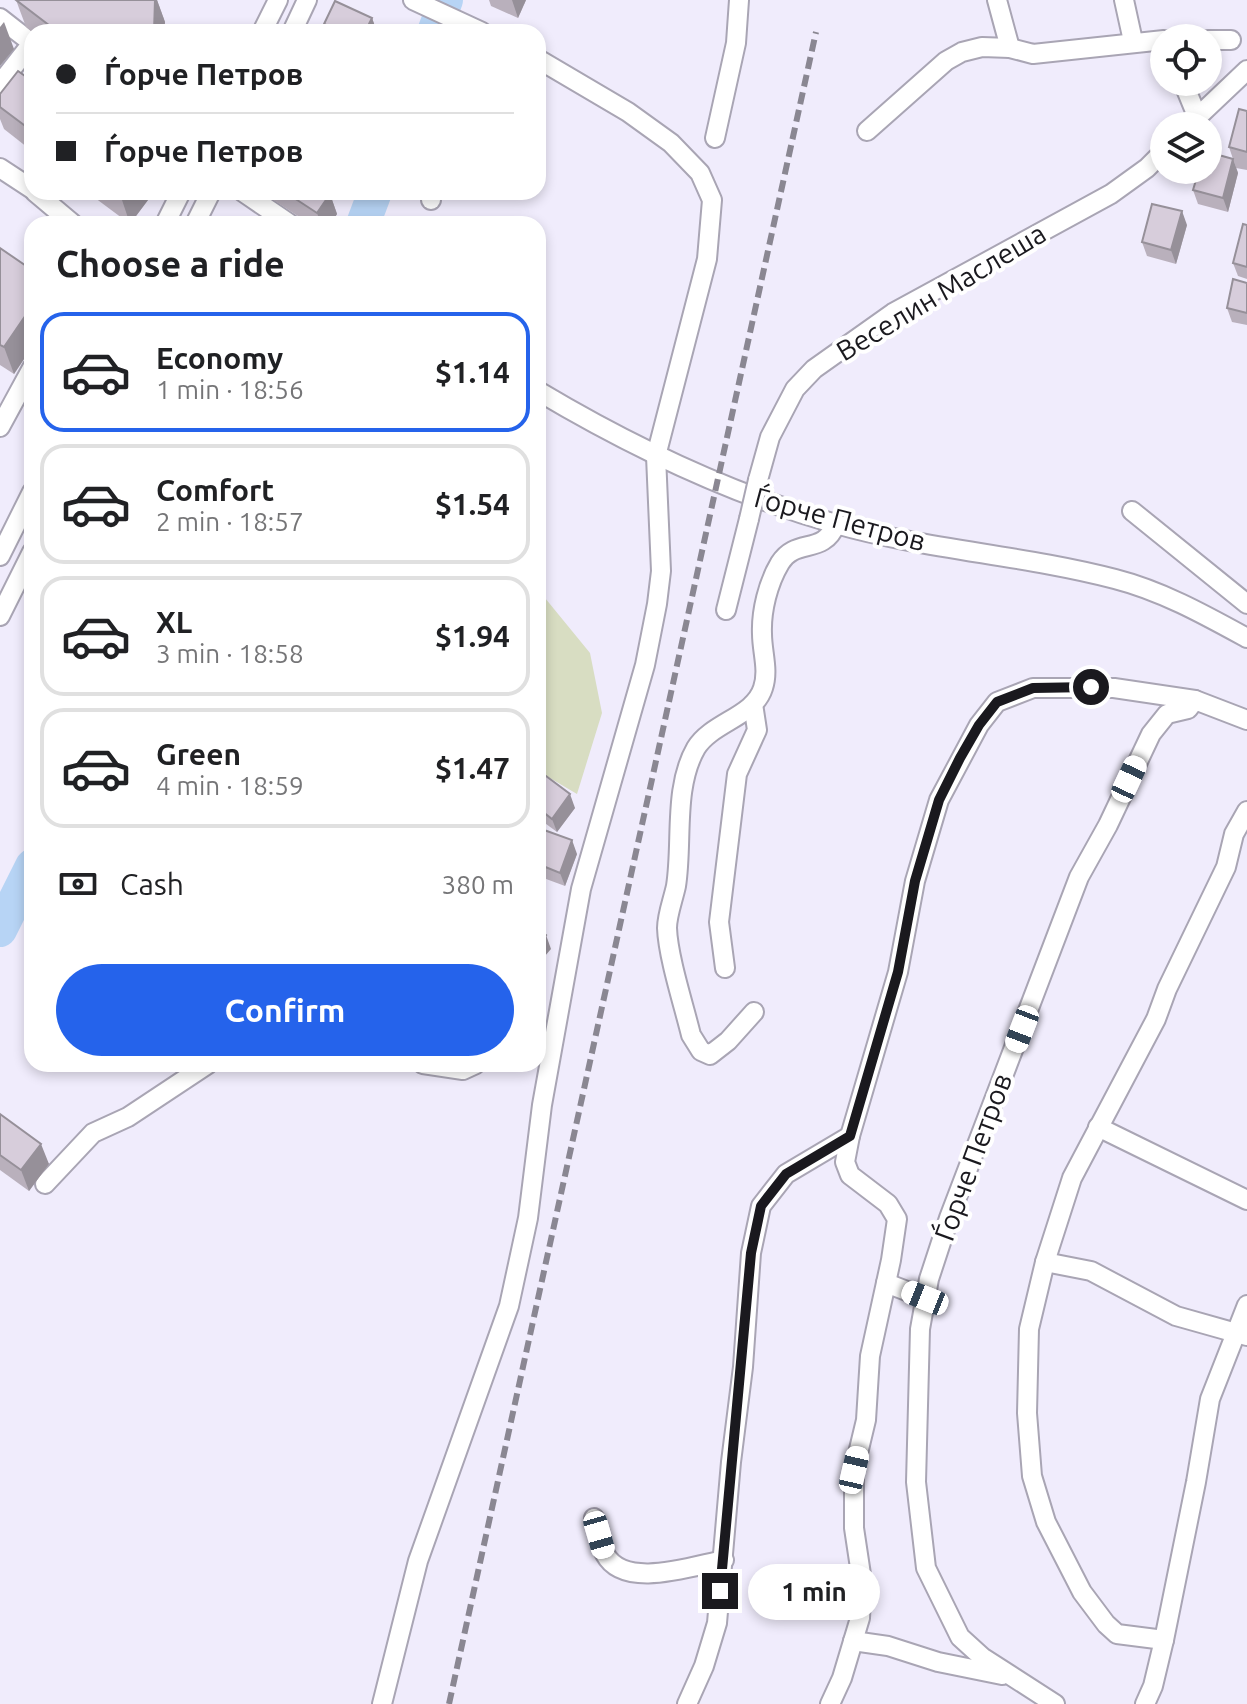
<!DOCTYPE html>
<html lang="en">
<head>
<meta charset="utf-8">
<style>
  body { margin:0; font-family:Ubuntu,sans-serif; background:#f2f2f2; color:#202124; height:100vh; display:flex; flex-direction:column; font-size:30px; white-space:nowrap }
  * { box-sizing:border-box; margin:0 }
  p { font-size:26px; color:#757577 }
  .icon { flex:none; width:44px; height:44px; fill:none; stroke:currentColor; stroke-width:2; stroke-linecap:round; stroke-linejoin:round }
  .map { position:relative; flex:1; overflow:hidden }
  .side { position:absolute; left:24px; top:216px; width:522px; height:856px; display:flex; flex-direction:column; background:#fff; border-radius:24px; box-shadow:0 4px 12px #0003 }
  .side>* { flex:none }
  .guide { position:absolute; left:24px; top:24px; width:522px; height:176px; border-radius:24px; box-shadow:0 4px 12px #0003; display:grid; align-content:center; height:176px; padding:0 32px; background:#fff }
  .tools { position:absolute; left:1150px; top:24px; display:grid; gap:16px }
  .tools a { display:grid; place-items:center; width:72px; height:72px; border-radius:50%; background:#fff; box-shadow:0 4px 12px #0003; font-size:40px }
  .end { position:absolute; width:36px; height:36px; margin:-18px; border:10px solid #1a191e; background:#fff; box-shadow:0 0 0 4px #fff }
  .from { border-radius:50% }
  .bubble { position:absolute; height:56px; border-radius:28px; background:#fff; box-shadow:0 4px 12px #0003; font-size:26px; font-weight:700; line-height:56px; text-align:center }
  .car { position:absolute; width:24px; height:48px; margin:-24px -12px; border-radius:10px; box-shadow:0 0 6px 2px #0007; background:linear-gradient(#fff 24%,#345 0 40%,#fff 0 76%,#345 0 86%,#fff 0) }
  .guide b { display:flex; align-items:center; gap:28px; height:76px; font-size:30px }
  .guide b+b { border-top:2px solid #e0e0e0 }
  .guide i { width:20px; height:20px; background:#202124 }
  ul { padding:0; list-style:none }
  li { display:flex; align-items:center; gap:24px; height:120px; margin:0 16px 12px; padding:0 16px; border:4px solid #e0e0e0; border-radius:24px }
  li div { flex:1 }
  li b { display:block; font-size:30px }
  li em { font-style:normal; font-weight:700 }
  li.active { border-color:#2563eb }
  li>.icon { width:72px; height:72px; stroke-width:1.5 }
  h2 { padding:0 32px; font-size:36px; line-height:96px }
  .pay { display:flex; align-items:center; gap:20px; height:88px; padding:0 32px; font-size:30px }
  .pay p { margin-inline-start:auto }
  .action { display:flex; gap:16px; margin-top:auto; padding:16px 32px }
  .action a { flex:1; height:92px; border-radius:48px; background:#2563eb; color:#fff; font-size:32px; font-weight:700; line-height:92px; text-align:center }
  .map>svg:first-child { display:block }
  .green { fill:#d8ddc2 }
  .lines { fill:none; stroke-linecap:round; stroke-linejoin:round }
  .river { stroke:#b7d4f5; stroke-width:34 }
  .minor-casing { stroke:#a9a5b4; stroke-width:22 }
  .minor { stroke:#fff; stroke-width:18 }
  .rail { stroke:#8a8792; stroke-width:6; stroke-dasharray:12 6; stroke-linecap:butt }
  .minor-bridge-casing { stroke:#a9a5b4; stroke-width:22; stroke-linecap:butt }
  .minor-bridge { stroke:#fff; stroke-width:18 }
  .wall { fill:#b9b0bc }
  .shaded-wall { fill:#969099 }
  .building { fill:#d7cddb; stroke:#969099; stroke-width:2 }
  .route { stroke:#1a191e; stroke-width:10 }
  .labels { text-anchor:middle; stroke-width:8; stroke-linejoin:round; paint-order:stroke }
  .street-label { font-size:28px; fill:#1a191e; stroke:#fff }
</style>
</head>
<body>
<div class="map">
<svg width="1247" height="1704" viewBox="0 0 1247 1704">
  <rect width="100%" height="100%" fill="#f0ecfc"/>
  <path class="green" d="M 538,533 L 546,540 L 545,598 L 590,653 L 602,713 L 577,794 L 538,771 Z"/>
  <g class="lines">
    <g class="river">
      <path d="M 434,32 L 446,0"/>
      <path d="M 363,224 L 375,192"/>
      <path d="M 0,930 L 32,866"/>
    </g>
    <defs>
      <g id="minor">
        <path d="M 413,0 L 482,32"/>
        <path d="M 997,0 L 1010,48"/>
        <path d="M 1124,0 L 1133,41"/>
        <path d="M 0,18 L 32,43 L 0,84"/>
        <path d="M 262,32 L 278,0"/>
        <path d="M 292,32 L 307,0"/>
        <path d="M 1208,40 L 1231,40"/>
        <path d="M 1183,82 L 1197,116"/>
        <path d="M 1188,126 L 1247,70"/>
        <path d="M 867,131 L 946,61 L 962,52 L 982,47 L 1010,48 L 1033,54 L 1164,40"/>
        <path d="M 715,138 L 736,43 L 739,0"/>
        <path d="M 0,168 L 32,189"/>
        <path d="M 35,192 L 73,224"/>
        <path d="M 243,192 L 290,224"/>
        <path d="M 431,192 L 431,200"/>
        <path d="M 165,224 L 181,192"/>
        <path d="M 195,224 L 211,192"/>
        <path d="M 538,391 C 632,447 730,494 836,524 C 927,550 1023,555 1115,579 C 1162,591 1205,615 1247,638"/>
        <path d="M 0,427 L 32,368"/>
        <path d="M 758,480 L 770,437 L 795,389 L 814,369 L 893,313 L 1111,194 L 1147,168 L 1164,151"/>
        <path d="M 1132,511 L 1247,604"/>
        <path d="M 0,556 L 32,492"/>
        <path d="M 726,610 L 749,519"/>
        <path d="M 0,616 L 32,552"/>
        <path d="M 725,968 L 719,922 L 737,774 L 757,730 L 753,704"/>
        <path d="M 754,1012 L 728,1041 L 710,1055 L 701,1051 L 691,1035 C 684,1006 668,957 667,928 C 667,915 673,900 676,886 C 683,842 673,788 696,748 C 712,722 754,717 763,688 C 769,670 762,652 762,634 C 761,611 768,583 780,563 C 796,537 823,556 836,524"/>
        <path d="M 423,1064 L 463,1070 L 476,1064"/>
        <path d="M 1098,1127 L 1247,1200"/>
        <path d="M 45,1184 L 93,1133 L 128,1117 L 208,1064"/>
        <path d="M 1045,1262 L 1091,1271 L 1176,1316 L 1247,1336"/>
        <path d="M 886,1283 L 925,1298"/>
        <path d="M 594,1518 C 597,1529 599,1544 605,1554 C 624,1590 692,1566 724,1560"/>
        <path d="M 1164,1640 L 1117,1634 L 1106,1624 L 1082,1592 L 1046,1522 L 1032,1476 L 1027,1413 L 1029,1329 L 1045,1262 L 1072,1178 L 1156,1019 L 1167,989 L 1226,867 L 1234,834 L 1247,811"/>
        <path d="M 853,1641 L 888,1646 L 938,1662 L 1002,1675"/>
        <path d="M 382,1704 L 418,1561 L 509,1306 L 528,1218 L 542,1105 L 581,889 L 645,665 L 657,604 L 661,571 L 656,456 L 707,259 L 712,200 L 700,173 L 671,143 L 628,112 L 538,59"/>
        <path d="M 687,1704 L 704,1666 L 717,1623 L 731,1462 L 743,1367 L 751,1253 L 761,1206 L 786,1174 L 850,1136"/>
        <path d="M 830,1704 L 842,1678 L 860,1618 L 862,1581 L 854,1528 L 854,1470 L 866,1420 L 870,1356 L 891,1260 L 897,1219 L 888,1204 L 850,1175 L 845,1162 L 850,1136 L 898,972 L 915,881 L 939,800 L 979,725 L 997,702 L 1033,688 L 1114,688 L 1195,700 L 1247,720"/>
        <path d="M 1055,1704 L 982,1657 L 960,1637 L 926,1568 L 916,1482 L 920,1329 L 929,1279 L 949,1218 L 1079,877 L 1108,825 L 1151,734 L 1167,714 L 1188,709 L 1195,700"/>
        <path d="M 1145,1704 L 1153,1686 L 1164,1640 L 1196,1482 L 1210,1399 L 1247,1305"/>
      </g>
    </defs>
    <use href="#minor" class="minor-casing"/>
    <use href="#minor" class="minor"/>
    <path class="rail" d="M 449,1704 L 816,32"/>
    <defs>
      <path id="minor-bridge" d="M 749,519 L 758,480"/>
    </defs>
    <use href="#minor-bridge" class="minor-bridge-casing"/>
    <use href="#minor-bridge" class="minor-bridge"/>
  </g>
  <g class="wall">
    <path d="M 16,0 L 157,0 L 165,22 L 164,32 L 32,32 L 26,27 Z"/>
    <path d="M 489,0 L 526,0 L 518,18 L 491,6 Z"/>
    <path d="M 372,18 L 377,32 L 327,32 L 324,24 Z"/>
    <path d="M 32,81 L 32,151 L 4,129 L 0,119 L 0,94 Z"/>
    <path d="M 1247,111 L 1247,170 L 1236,168 L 1229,147 Z"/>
    <path d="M 1233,159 L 1238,173 L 1228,212 L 1198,204 L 1193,190 Z"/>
    <path d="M 87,192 L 154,192 L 130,224 Z"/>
    <path d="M 267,192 L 327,192 L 330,194 L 337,214 L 331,224 L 310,224 L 269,197 Z"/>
    <path d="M 1187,225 L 1176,264 L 1147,256 L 1142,242 Z"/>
    <path d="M 1247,225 L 1247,279 L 1238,276 L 1233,263 Z"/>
    <path d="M 0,248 L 32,270 L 32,347 L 14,374 L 0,365 Z"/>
    <path d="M 1247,283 L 1247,325 L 1232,322 L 1227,308 Z"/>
    <path d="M 538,779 L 575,808 L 557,832 L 538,818 Z"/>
    <path d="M 538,845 L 577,854 L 565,886 L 538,876 Z"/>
    <path d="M 0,1114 L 49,1164 L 29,1191 L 0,1170 Z"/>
  </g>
  <g class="shaded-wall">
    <path d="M 155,0 L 157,0 L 165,22 L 164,32 L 153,32 Z"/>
    <path d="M 512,0 L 526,0 L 518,18 Z"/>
    <path d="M 372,18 L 377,32 L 365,32 Z"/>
    <path d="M 4,22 L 14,49 L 0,66 L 0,27 Z"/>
    <path d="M 1233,159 L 1238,173 L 1228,212 L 1223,198 Z"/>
    <path d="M 125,192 L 154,192 L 130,224 L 121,197 Z"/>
    <path d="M 330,194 L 337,214 L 331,224 L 321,224 L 317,213 Z"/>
    <path d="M 1182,211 L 1187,225 L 1176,264 L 1171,250 Z"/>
    <path d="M 32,306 L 32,347 L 14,374 L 4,347 Z"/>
    <path d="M 570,794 L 575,808 L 557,832 L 552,819 Z"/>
    <path d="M 572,840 L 577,854 L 565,886 L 560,873 Z"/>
    <path d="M 546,935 L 551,949 L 538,964 L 538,944 Z"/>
    <path d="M 41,1144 L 49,1164 L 29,1191 L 21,1170 Z"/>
  </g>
  <g class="building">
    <path d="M 16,0 L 155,0 L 154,32 L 58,32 Z"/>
    <path d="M 335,1 L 372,18 L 365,32 L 342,32 L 324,24 Z"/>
    <path d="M 18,71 L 32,81 L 32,131 L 0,107 L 0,94 Z"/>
    <path d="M 1239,109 L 1247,111 L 1247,152 L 1229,147 Z"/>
    <path d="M 1208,152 L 1233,159 L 1223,198 L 1193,190 L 1199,170 L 1208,170 Z"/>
    <path d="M 114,192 L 125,192 L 121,197 Z"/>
    <path d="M 285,192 L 327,192 L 330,194 L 317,213 Z"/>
    <path d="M 1152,204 L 1182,211 L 1171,250 L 1142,242 Z"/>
    <path d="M 1243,224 L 1247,225 L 1247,267 L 1233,263 Z"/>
    <path d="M 0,248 L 32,270 L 32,306 L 4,347 L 0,345 Z"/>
    <path d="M 1233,279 L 1247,283 L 1247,313 L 1227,308 Z"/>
    <path d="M 542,773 L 570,794 L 552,819 L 538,808 L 538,779 Z"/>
    <path d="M 544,830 L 572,840 L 560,873 L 538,864 L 538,845 Z"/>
    <path d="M 538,928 L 546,935 L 538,944 Z"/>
    <path d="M 0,1114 L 41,1144 L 21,1170 L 0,1155 Z"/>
  </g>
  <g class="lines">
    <path class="route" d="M 720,1591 L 751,1253 L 761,1206 L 786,1174 L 850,1136 L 898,972 L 915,881 L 939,800 L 960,758 L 979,725 L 997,702 L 1033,688 L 1091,687"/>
  </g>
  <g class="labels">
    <g class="street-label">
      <text transform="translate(941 292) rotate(-31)" y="10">Веселин Маслеша</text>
      <text transform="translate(840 519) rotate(15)" y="10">Ѓорче Петров</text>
      <text transform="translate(973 1157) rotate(-70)" y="10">Ѓорче Петров</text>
    </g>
  </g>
</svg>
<div class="tools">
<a><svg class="icon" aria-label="locate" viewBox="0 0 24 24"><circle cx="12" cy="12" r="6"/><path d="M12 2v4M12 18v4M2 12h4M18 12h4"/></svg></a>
<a><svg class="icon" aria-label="layers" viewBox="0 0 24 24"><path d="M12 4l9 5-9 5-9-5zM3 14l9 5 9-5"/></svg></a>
</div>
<i class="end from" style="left:1091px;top:687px"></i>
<i class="end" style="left:720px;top:1591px"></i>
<div class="bubble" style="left:748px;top:1564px;width:132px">1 min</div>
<i class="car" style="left:1129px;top:779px;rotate:25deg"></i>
<i class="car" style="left:1022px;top:1029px;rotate:201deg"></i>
<i class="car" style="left:925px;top:1298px;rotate:292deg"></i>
<i class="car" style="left:854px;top:1470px;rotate:13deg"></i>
<i class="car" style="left:599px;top:1535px;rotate:164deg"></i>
<div class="guide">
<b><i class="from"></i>Ѓорче Петров</b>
<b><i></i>Ѓорче Петров</b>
</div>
<section class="side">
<h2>Choose a ride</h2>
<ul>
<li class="active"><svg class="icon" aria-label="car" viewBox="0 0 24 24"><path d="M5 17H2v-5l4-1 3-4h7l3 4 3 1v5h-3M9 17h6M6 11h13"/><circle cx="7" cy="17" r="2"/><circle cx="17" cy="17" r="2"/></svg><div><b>Economy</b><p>1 min · 18:56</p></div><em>$1.14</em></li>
<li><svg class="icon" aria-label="car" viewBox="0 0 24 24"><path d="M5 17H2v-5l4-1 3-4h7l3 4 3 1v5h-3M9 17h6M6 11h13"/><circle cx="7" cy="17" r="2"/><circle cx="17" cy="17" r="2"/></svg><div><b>Comfort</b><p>2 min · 18:57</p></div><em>$1.54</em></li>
<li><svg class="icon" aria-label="car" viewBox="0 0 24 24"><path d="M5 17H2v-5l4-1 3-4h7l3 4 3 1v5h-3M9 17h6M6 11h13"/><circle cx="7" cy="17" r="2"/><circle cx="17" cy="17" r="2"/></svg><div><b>XL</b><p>3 min · 18:58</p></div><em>$1.94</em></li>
<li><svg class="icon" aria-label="car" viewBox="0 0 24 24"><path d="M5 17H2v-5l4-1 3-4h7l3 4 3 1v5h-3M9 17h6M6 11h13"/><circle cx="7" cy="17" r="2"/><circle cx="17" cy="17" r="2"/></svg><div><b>Green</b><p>4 min · 18:59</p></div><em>$1.47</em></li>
</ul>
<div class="pay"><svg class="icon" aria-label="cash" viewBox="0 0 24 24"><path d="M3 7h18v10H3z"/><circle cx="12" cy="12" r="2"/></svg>Cash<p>380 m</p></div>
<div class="action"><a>Confirm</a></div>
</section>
</div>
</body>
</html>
